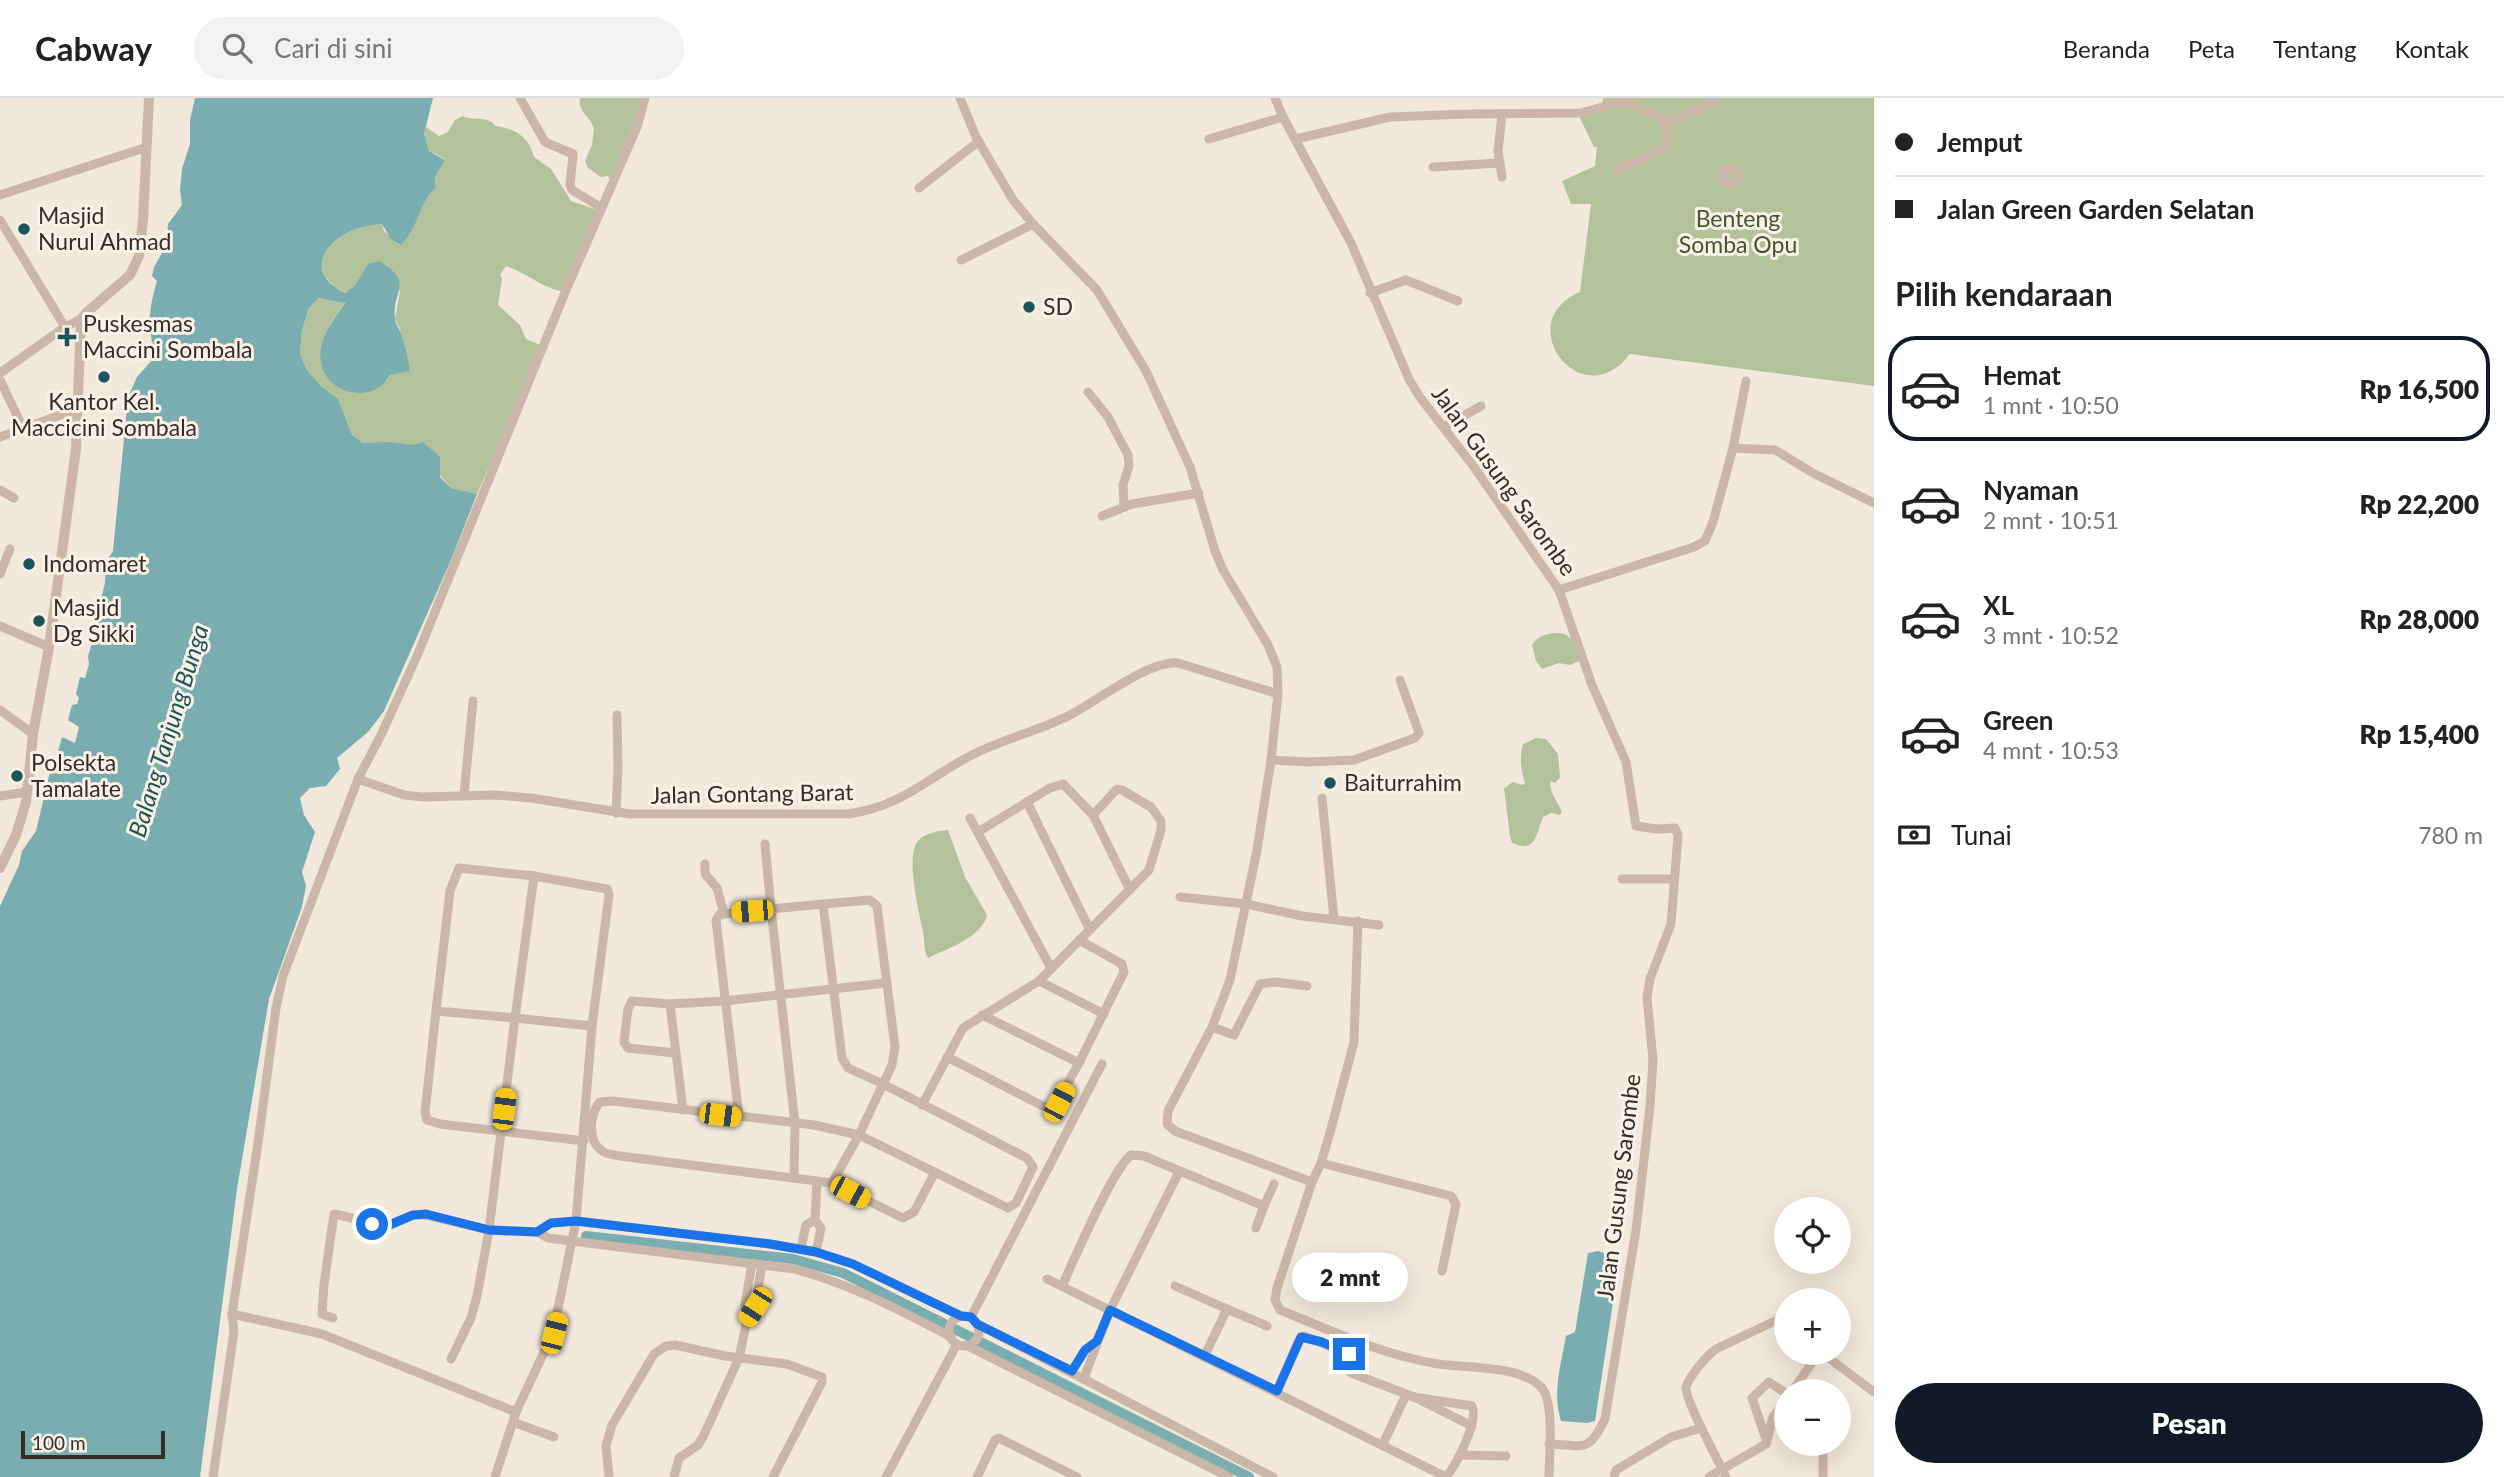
<!DOCTYPE html>
<html lang="id">
<head>
<meta charset="utf-8">
<style>
  body { margin:0; font-family:Lato,sans-serif; background:#f2f2f2; color:#222; height:100vh; display:flex; flex-direction:column; font-size:26px; white-space:nowrap }
  * { box-sizing:border-box; margin:0 }
  p { font-size:23px; color:#767676 }
  .icon { flex:none; width:38px; height:38px; fill:none; stroke:currentColor; stroke-width:2; stroke-linecap:round; stroke-linejoin:round }
  .map { position:relative; flex:1; overflow:hidden }
  .side { display:flex; flex-direction:column; background:#fff; width:630px }
  .side>* { flex:none }
  .banner { display:grid; align-content:center; height:154px; padding:0 21px; background:#fff }
  .tools { position:absolute; left:1774px; top:1099px; display:grid; gap:14px }
  .tools a { display:grid; place-items:center; width:77px; height:77px; border-radius:50%; background:#fff; box-shadow:0 7px 28px #0002; font-size:35px }
  .scale { position:absolute; left:21px; bottom:18px; width:144px; box-sizing:border-box; padding-left:7px; border:4px solid #372d28; border-top:0; font-size:19px; line-height:24px; white-space:nowrap; color:#372d28; -webkit-text-stroke:5px #faf2e8; paint-order:stroke }
  .end { position:absolute; width:32px; height:32px; margin:-16px; border:9px solid #1a73e8; background:#fff; box-shadow:0 0 0 4px #fff }
  .from { border-radius:50% }
  .bubble { position:absolute; height:49px; border-radius:24px; background:#fff; box-shadow:0 7px 28px #0002; font-size:23px; font-weight:800; line-height:49px; text-align:center }
  .car { position:absolute; width:21px; height:42px; margin:-21px -10px; border-radius:9px; box-shadow:0 0 5px 2px #0007; background:linear-gradient(#f5c518 24%,#345 0 40%,#f5c518 0 76%,#345 0 86%,#f5c518 0) }
  .banner b { display:flex; align-items:center; gap:24px; height:66px; font-size:26px }
  .banner b+b { border-top:2px solid #e0e0e0 }
  .banner i { width:18px; height:18px; background:#222 }
  ul { padding:0; list-style:none }
  li { display:flex; align-items:center; gap:21px; height:105px; margin:0 14px 10px; padding:0 7px; border:4px solid transparent; border-radius:28px }
  li div { flex:1 }
  li b { display:block; font-size:26px }
  li em { font-style:normal; font-weight:800 }
  li.active { border-color:#111827 }
  li>.icon { width:63px; height:63px; stroke-width:1.5 }
  h2 { padding:0 21px; font-size:32px; line-height:84px }
  .pay { display:flex; align-items:center; gap:18px; height:77px; padding:0 21px; font-size:26px }
  .pay p { margin-inline-start:auto }
  .action { display:flex; gap:14px; margin-top:auto; padding:14px 21px }
  .action a { flex:1; height:80px; border-radius:42px; background:#111827; color:#fff; font-size:28px; font-weight:800; line-height:80px; text-align:center }
  header { display:flex; align-items:center; gap:42px; box-sizing:border-box; height:98px; padding:0 35px; background:#fff; border-bottom:2px solid #e0e0e0 }
  header strong { font-size:33px }
  nav { display:flex; gap:38px; margin-inline-start:auto; font-size:24px }
  .search { width:490px; height:63px; background:#f2f2f2; display:flex; align-items:center; gap:18px; box-sizing:border-box; padding:0 24px; border-radius:38px; color:#767676; font-size:26px }
  main { display:flex; flex:1; min-height:0 }
  .map>svg:first-child { display:block }
  .green { fill:#b4c29b }
  .water { fill:#7aadb0 }
  .lines { fill:none; stroke-linecap:round; stroke-linejoin:round }
  .canal { stroke:#7aadb0; stroke-width:10 }
  .minor { stroke:#cbb7a7; stroke-width:9 }
  .tertiary { stroke:#cbb7a7; stroke-width:10 }
  .route { stroke:#1a73e8; stroke-width:9 }
  .poi-dot { fill:#1c5559; stroke:#faf2e8; stroke-width:2.5 }
  .labels { text-anchor:middle; stroke-width:6; stroke-linejoin:round; paint-order:stroke }
  .poi-label { font-size:23px; fill:#372d28; stroke:#faf2e8; text-anchor:start }
  .park-label { font-size:23px; fill:#46562b; stroke:#faf2e8 }
  .street-label { font-size:23px; fill:#372d28; stroke:#faf2e8 }
  .water-label { font-size:24px; font-style:italic; fill:#1c5559; stroke:#faf2e8 }
</style>
</head>
<body>
<header>
<strong>Cabway</strong>
<div class="search"><svg class="icon" aria-label="search" viewBox="0 0 24 24"><circle cx="10" cy="10" r="6"/><path d="M15 15l6 6"/></svg>Cari di sini</div>
<nav><a>Beranda</a><a>Peta</a><a>Tentang</a><a>Kontak</a></nav>
</header>
<main>
<div class="map">
<svg width="1874" height="1379" viewBox="0 0 1874 1379">
  <rect width="100%" height="100%" fill="#f2e8db"/>
  <g class="green">
    <path d="M 580,0 L 644,0 L 610,82 L 608,78 L 601,79 L 588,70 L 585,63 L 592,47 L 594,30 C 590,19 577,12 580,0 Z"/>
    <path d="M 1603,0 L 1874,0 L 1874,288 L 1630,256 C 1582,320 1509,224 1580,194 L 1591,106 L 1571,106 L 1562,83 L 1595,68 L 1597,49 L 1594,49 L 1579,18 L 1602,11 Z"/>
    <path d="M 463,18 C 475,24 485,16 496,28 C 516,31 529,39 534,59 L 551,71 L 571,103 L 598,112 L 561,193 C 540,189 526,174 506,168 L 500,177 L 502,181 L 498,207 L 520,227 L 526,241 L 538,246 L 541,252 L 477,396 L 451,390 L 414,347 L 363,345 L 352,337 L 338,301 L 321,288 L 307,272 L 300,256 L 302,232 L 309,210 L 317,200 L 345,204 L 331,225 L 324,243 L 387,283 L 390,277 L 410,272 L 400,231 L 395,221 L 400,193 L 368,166 L 355,187 L 347,195 C 310,179 317,151 349,134 C 359,129 371,127 382,126 L 384,133 L 400,147 C 418,131 419,103 435,91 L 435,79 L 445,61 L 428,52 L 424,36 L 426,29 L 439,38 L 448,34 L 455,22 Z"/>
    <path d="M 1560,535 C 1573,537 1579,550 1579,563 L 1570,567 L 1559,565 L 1542,571 L 1536,563 L 1532,547 C 1539,537 1547,535 1560,535 Z"/>
    <path d="M 1536,640 L 1546,641 L 1558,656 L 1560,680 L 1555,685 L 1550,683 C 1550,696 1557,703 1562,714 L 1559,717 L 1551,715 L 1543,719 C 1536,735 1537,756 1512,745 L 1510,738 L 1504,690 L 1513,684 L 1522,687 L 1525,685 C 1521,672 1519,659 1523,646 Z"/>
    <path d="M 948,732 L 965,779 L 987,817 C 982,839 947,851 928,860 C 923,851 925,843 923,833 C 919,815 905,757 918,743 C 925,735 938,733 948,732 Z"/>
  </g>
  <g class="water">
    <path d="M 195,0 L 433,0 L 424,36 L 429,53 L 445,62 L 435,79 L 435,91 C 420,102 418,131 401,147 L 391,141 L 382,126 C 371,127 359,129 349,134 C 317,150 310,180 346,195 L 355,187 L 368,166 L 379,163 C 416,185 391,193 395,220 C 395,225 399,230 401,235 C 405,247 408,260 410,273 L 390,277 C 374,307 326,297 321,264 C 317,242 334,221 345,205 L 318,200 L 309,210 L 302,232 L 300,256 L 307,272 L 321,288 L 338,301 L 352,337 L 363,345 L 389,344 L 414,347 L 423,344 L 440,359 L 440,379 L 451,390 L 477,396 L 451,462 L 384,613 L 368,634 L 337,660 L 340,671 L 326,688 L 310,690 L 300,700 L 304,717 L 315,734 L 302,774 L 306,788 L 302,809 L 269,901 L 237,1091 L 200,1379 L 0,1379 L 0,808 L 19,767 L 22,753 L 36,733 L 50,674 L 55,675 L 59,668 L 55,665 L 62,639 L 75,645 L 79,629 L 68,622 L 72,607 L 77,606 L 79,600 L 76,596 L 80,579 L 85,580 L 89,566 L 88,558 L 98,526 L 95,524 L 105,485 L 106,464 L 113,453 L 128,299 L 137,279 L 155,259 C 148,227 148,214 157,183 L 152,178 L 154,169 L 167,146 L 168,126 L 182,107 L 180,92 L 182,71 L 190,46 L 190,22 Z"/>
    <path d="M 1598,1153 L 1607,1156 L 1619,1165 L 1595,1323 L 1587,1325 L 1561,1323 C 1552,1296 1561,1266 1566,1238 L 1575,1234 L 1588,1155 Z"/>
  </g>
  <g class="lines">
    <path class="canal" d="M 586,1138 L 793,1161 L 843,1175 L 1249,1379"/>
    <g class="minor">
      <path d="M 520,0 L 545,44 L 573,56 L 570,87 L 572,92 L 602,110"/>
      <path d="M 960,0 L 976,39 L 1013,102 L 1033,126 L 1097,192 L 1146,273 L 1190,369 L 1215,453 L 1223,472 L 1268,547 L 1277,569 L 1278,596 L 1271,662 L 1257,752 L 1230,882 L 1212,929 L 1168,1013 L 1167,1026 L 1175,1033 L 1312,1084 L 1277,1190 L 1275,1202 L 1280,1212 C 1332,1233 1382,1257 1438,1266 C 1466,1270 1520,1267 1541,1289 C 1555,1303 1549,1359 1549,1379"/>
      <path d="M 1275,0 L 1283,19 L 1351,145 L 1409,281 L 1419,298 L 1474,369 L 1559,492 L 1592,587 L 1626,664 L 1636,728 L 1657,731 L 1675,730 L 1678,737 L 1671,826 L 1650,881 L 1647,899 L 1653,962 L 1650,1008 L 1636,1132 L 1605,1321 C 1588,1356 1584,1347 1549,1346"/>
      <path d="M 1502,16 L 1498,53 L 1502,79"/>
      <path d="M 1209,41 L 1283,19"/>
      <path d="M 1296,41 L 1390,19 L 1467,16 L 1581,15 L 1624,3 L 1666,23 L 1689,16 L 1713,4"/>
      <path d="M 1433,69 L 1499,65"/>
      <circle cx="1731" cy="78" r="8"/>
      <path d="M 1617,72 L 1663,51 L 1666,45 L 1666,23"/>
      <path d="M 919,90 L 979,43"/>
      <path d="M 0,97 L 147,49"/>
      <path d="M 0,122 L 65,229"/>
      <path d="M 961,162 L 1033,126"/>
      <path d="M 1370,195 L 1406,182 L 1458,203"/>
      <path d="M 0,275 L 65,229 L 81,221"/>
      <path d="M 0,282 L 23,330"/>
      <path d="M 1088,294 L 1108,319 L 1128,357 L 1129,368 L 1123,387 L 1124,408"/>
      <path d="M 1444,329 L 1481,308"/>
      <path d="M 0,339 L 77,311"/>
      <path d="M 1733,350 L 1775,352 L 1813,375 L 1874,405"/>
      <path d="M 0,392 L 14,400"/>
      <path d="M 1102,418 L 1132,406 L 1199,395"/>
      <path d="M 0,476 L 10,451"/>
      <path d="M 1559,492 L 1694,449 L 1705,443 L 1713,424 L 1733,350 L 1746,283"/>
      <path d="M 0,528 L 49,549"/>
      <path d="M 0,612 L 33,636"/>
      <path d="M 1271,662 L 1308,664 L 1354,662 L 1415,640 L 1419,635 L 1400,582"/>
      <path d="M 358,681 L 404,697 L 423,699 L 496,697 L 531,700 L 630,716 L 848,716 C 906,708 929,677 978,654 C 1009,639 1042,632 1072,616 C 1098,602 1150,562 1178,565 L 1278,596"/>
      <path d="M 464,697 L 473,603"/>
      <path d="M 0,698 L 27,694"/>
      <path d="M 1322,700 L 1334,821"/>
      <path d="M 1027,704 L 1090,832"/>
      <path d="M 616,715 L 618,670 L 617,617"/>
      <path d="M 970,720 L 1051,870"/>
      <path d="M 978,734 L 1050,690 L 1063,686 L 1093,717 L 1130,792"/>
      <path d="M 765,746 L 771,811 L 823,806 L 842,960 L 848,970 L 883,986 L 892,967 L 895,949 L 877,808 L 870,802 L 823,806"/>
      <path d="M 705,766 L 705,776 L 717,790 L 724,816"/>
      <path d="M 534,778 L 515,920 L 592,928"/>
      <path d="M 1622,781 L 1674,781"/>
      <path d="M 1180,799 L 1246,806 L 1302,818 L 1379,827"/>
      <path d="M 1039,883 L 1104,916"/>
      <path d="M 670,906 L 632,903 L 628,911 L 624,944 L 628,950 L 675,955"/>
      <path d="M 436,913 L 450,793 L 459,770 L 534,778 L 607,791 L 609,797 L 606,820 L 592,928 L 576,1123 L 553,1235 L 516,1314 L 495,1379"/>
      <path d="M 982,917 L 1079,965"/>
      <path d="M 1212,929 L 1234,937 L 1260,886 L 1275,884 L 1307,888"/>
      <path d="M 947,959 L 1047,1010 L 1055,1008 L 1079,965 L 1124,874 L 1122,866 L 1079,842"/>
      <path d="M 922,1007 L 963,930 L 1039,883 L 1149,772 L 1161,732 L 1161,723 L 1151,709 L 1122,692 L 1117,691 L 1093,717"/>
      <path d="M 683,1012 L 670,906 L 724,903 L 886,885"/>
      <path d="M 739,1019 L 716,822 L 719,817 L 724,816 L 771,811 L 795,1026 L 794,1080"/>
      <path d="M 1321,1065 L 1451,1098 L 1456,1106 L 1442,1173"/>
      <path d="M 1312,1084 L 1321,1065 L 1331,1031 L 1354,944 L 1358,823"/>
      <path d="M 832,1085 L 859,1037 L 883,986 L 1027,1060 L 1033,1069 L 1016,1105 L 1008,1110 L 859,1037 L 814,1027 L 613,1003 L 600,1004 C 589,1015 587,1046 604,1054 C 608,1057 616,1057 620,1058 L 832,1085 L 903,1120 L 914,1114 L 934,1076"/>
      <path d="M 1256,1130 L 1264,1108"/>
      <path d="M 537,1134 L 551,1125 L 576,1123 L 770,1146 L 816,1154 L 853,1166 L 961,1218"/>
      <path d="M 801,1150 L 806,1127 L 815,1122"/>
      <path d="M 816,1154 L 821,1130 L 815,1122 L 817,1083"/>
      <path d="M 1047,1181 L 1446,1379 C 1457,1366 1479,1322 1472,1308 L 1414,1299"/>
      <path d="M 1062,1188 C 1074,1162 1113,1070 1131,1057 L 1144,1058 L 1264,1108 L 1274,1086"/>
      <path d="M 1175,1188 L 1227,1211"/>
      <path d="M 232,1216 L 322,1236 L 516,1314"/>
      <circle cx="964" cy="1233" r="15"/>
      <path d="M 971,1219 L 1102,966"/>
      <path d="M 333,1220 L 322,1216 L 324,1186 L 334,1116 L 387,1128 L 413,1117 L 426,1117 L 489,1132 L 537,1134 L 548,1140 L 794,1171 C 850,1186 900,1212 951,1239"/>
      <path d="M 747,1222 L 755,1209 L 762,1167"/>
      <path d="M 977,1226 L 1273,1379"/>
      <path d="M 966,1247 L 1229,1379"/>
      <path d="M 1822,1255 L 1874,1294"/>
      <path d="M 1204,1259 L 1227,1211 L 1267,1228"/>
      <path d="M 451,1261 L 471,1220 L 477,1198 L 489,1132 L 515,920 L 436,913 L 425,1014 L 427,1022 L 440,1026 L 584,1043"/>
      <path d="M 1072,1273 L 1085,1252 L 1097,1243"/>
      <path d="M 1084,1280 L 1110,1212 L 1179,1074"/>
      <path d="M 1277,1293 L 1299,1242 L 1304,1238 L 1349,1256 L 1352,1260 L 1351,1275 L 1414,1299 L 1472,1328"/>
      <path d="M 1792,1293 L 1819,1255"/>
      <path d="M 513,1324 L 554,1339"/>
      <path d="M 1767,1344 L 1752,1300 L 1769,1284 L 1787,1296"/>
      <path d="M 1383,1346 L 1406,1297"/>
      <path d="M 1823,1346 L 1823,1379"/>
      <path d="M 1460,1357 L 1506,1358"/>
      <path d="M 213,1379 L 234,1233 L 232,1216 L 258,1045 L 276,910 L 283,878 L 358,681 L 382,635 L 417,558 L 564,197 L 637,29 L 645,0"/>
      <path d="M 609,1379 L 606,1348 L 612,1327 L 654,1256 L 666,1248 L 675,1247 L 725,1258 L 787,1266 L 822,1279 L 822,1284 L 773,1379"/>
      <path d="M 674,1379 L 679,1360 L 698,1347 L 703,1339 L 739,1260 L 747,1222 L 745,1207 L 752,1165"/>
      <path d="M 886,1379 L 957,1246"/>
      <path d="M 977,1379 L 995,1342 L 999,1340 L 1077,1379"/>
      <path d="M 1614,1379 L 1616,1372 L 1671,1339 L 1701,1330"/>
      <path d="M 1709,1379 L 1766,1346 L 1773,1319 L 1787,1301"/>
      <path d="M 1726,1379 C 1720,1366 1684,1300 1686,1289 C 1689,1279 1707,1257 1716,1251 L 1775,1223 L 1782,1223 L 1787,1226"/>
    </g>
    <path class="tertiary" d="M 0,770 L 16,737 L 26,704 L 33,636 L 49,549 L 76,351 L 81,221 L 87,214 L 130,177 L 139,158 L 143,122 L 149,0"/>
  </g>
  <g class="lines">
    <path class="route" d="M 372,1126 L 387,1128 L 413,1117 L 426,1116 L 489,1132 L 537,1134 L 551,1125 L 576,1123 L 770,1146 L 816,1154 L 853,1166 L 961,1218 L 971,1219 L 977,1226 L 1072,1273 L 1085,1252 L 1097,1243 L 1110,1212 L 1277,1293 L 1301,1239 L 1322,1244 L 1349,1256"/>
  </g>
  <g class="poi-dot">
    <circle cx="24" cy="131" r="7"/>
    <circle cx="1029" cy="209" r="7"/>
    <path d="M63.5 228.5h7v7h7v7h-7v7h-7v-7h-7v-7h7z"/>
    <circle cx="104" cy="279" r="7"/>
    <circle cx="29" cy="466" r="7"/>
    <circle cx="39" cy="523" r="7"/>
    <circle cx="17" cy="678" r="7"/>
    <circle cx="1330" cy="685" r="7"/>
  </g>
  <g class="labels">
    <g class="poi-label">
      <text x="38" y="126">Masjid<tspan x="38" dy="26">Nurul Ahmad</tspan></text>
      <text x="1043" y="217">SD</text>
      <text x="83" y="234">Puskesmas<tspan x="83" dy="26">Maccini Sombala</tspan></text>
      <text x="104" y="312" text-anchor="middle">Kantor Kel.<tspan x="104" dy="26">Maccicini Sombala</tspan></text>
      <text x="43" y="474">Indomaret</text>
      <text x="53" y="518">Masjid<tspan x="53" dy="26">Dg Sikki</tspan></text>
      <text x="31" y="673">Polsekta<tspan x="31" dy="26">Tamalate</tspan></text>
      <text x="1344" y="693">Baiturrahim</text>
    </g>
    <g class="park-label">
      <text x="1738" y="129">Benteng<tspan x="1738" dy="26">Somba Opu</tspan></text>
    </g>
    <g class="street-label">
      <text transform="translate(1504 383) rotate(54)" y="8">Jalan Gusung Sarombe</text>
      <text transform="translate(752 696) rotate(-1)" y="8">Jalan Gontang Barat</text>
      <text transform="translate(1619 1089) rotate(-83)" y="8">Jalan Gusung Sarombe</text>
    </g>
    <g class="water-label">
      <text transform="translate(169 633) rotate(-73)" y="8">Balang Tanjung Bunga</text>
    </g>
  </g>
</svg>
<div class="tools">
<a><svg class="icon" aria-label="locate" viewBox="0 0 24 24"><circle cx="12" cy="12" r="6"/><path d="M12 2v4M12 18v4M2 12h4M18 12h4"/></svg></a>
<a>+</a>
<a>−</a>
</div>
<div class="scale">100 m</div>
<i class="end from" style="left:372px;top:1126px"></i>
<i class="end" style="left:1349px;top:1256px"></i>
<div class="bubble" style="left:1292px;top:1155px;width:116px">2 mnt</div>
<i class="car" style="left:752px;top:813px;rotate:265deg"></i>
<i class="car" style="left:1059px;top:1004px;rotate:28deg"></i>
<i class="car" style="left:504px;top:1011px;rotate:7deg"></i>
<i class="car" style="left:720px;top:1017px;rotate:97deg"></i>
<i class="car" style="left:850px;top:1094px;rotate:118deg"></i>
<i class="car" style="left:755px;top:1209px;rotate:213deg"></i>
<i class="car" style="left:554px;top:1235px;rotate:14deg"></i>
</div>
<section class="side">
<div class="banner">
<b><i class="from"></i>Jemput</b>
<b><i></i>Jalan Green Garden Selatan</b>
</div>
<h2>Pilih kendaraan</h2>
<ul>
<li class="active"><svg class="icon" aria-label="car" viewBox="0 0 24 24"><path d="M5 17H2v-5l4-1 3-4h7l3 4 3 1v5h-3M9 17h6M6 11h13"/><circle cx="7" cy="17" r="2"/><circle cx="17" cy="17" r="2"/></svg><div><b>Hemat</b><p>1 mnt · 10:50</p></div><em>Rp 16,500</em></li>
<li><svg class="icon" aria-label="car" viewBox="0 0 24 24"><path d="M5 17H2v-5l4-1 3-4h7l3 4 3 1v5h-3M9 17h6M6 11h13"/><circle cx="7" cy="17" r="2"/><circle cx="17" cy="17" r="2"/></svg><div><b>Nyaman</b><p>2 mnt · 10:51</p></div><em>Rp 22,200</em></li>
<li><svg class="icon" aria-label="car" viewBox="0 0 24 24"><path d="M5 17H2v-5l4-1 3-4h7l3 4 3 1v5h-3M9 17h6M6 11h13"/><circle cx="7" cy="17" r="2"/><circle cx="17" cy="17" r="2"/></svg><div><b>XL</b><p>3 mnt · 10:52</p></div><em>Rp 28,000</em></li>
<li><svg class="icon" aria-label="car" viewBox="0 0 24 24"><path d="M5 17H2v-5l4-1 3-4h7l3 4 3 1v5h-3M9 17h6M6 11h13"/><circle cx="7" cy="17" r="2"/><circle cx="17" cy="17" r="2"/></svg><div><b>Green</b><p>4 mnt · 10:53</p></div><em>Rp 15,400</em></li>
</ul>
<div class="pay"><svg class="icon" aria-label="cash" viewBox="0 0 24 24"><path d="M3 7h18v10H3z"/><circle cx="12" cy="12" r="2"/></svg>Tunai<p>780 m</p></div>
<div class="action"><a>Pesan</a></div>
</section>
</main>
</body>
</html>
